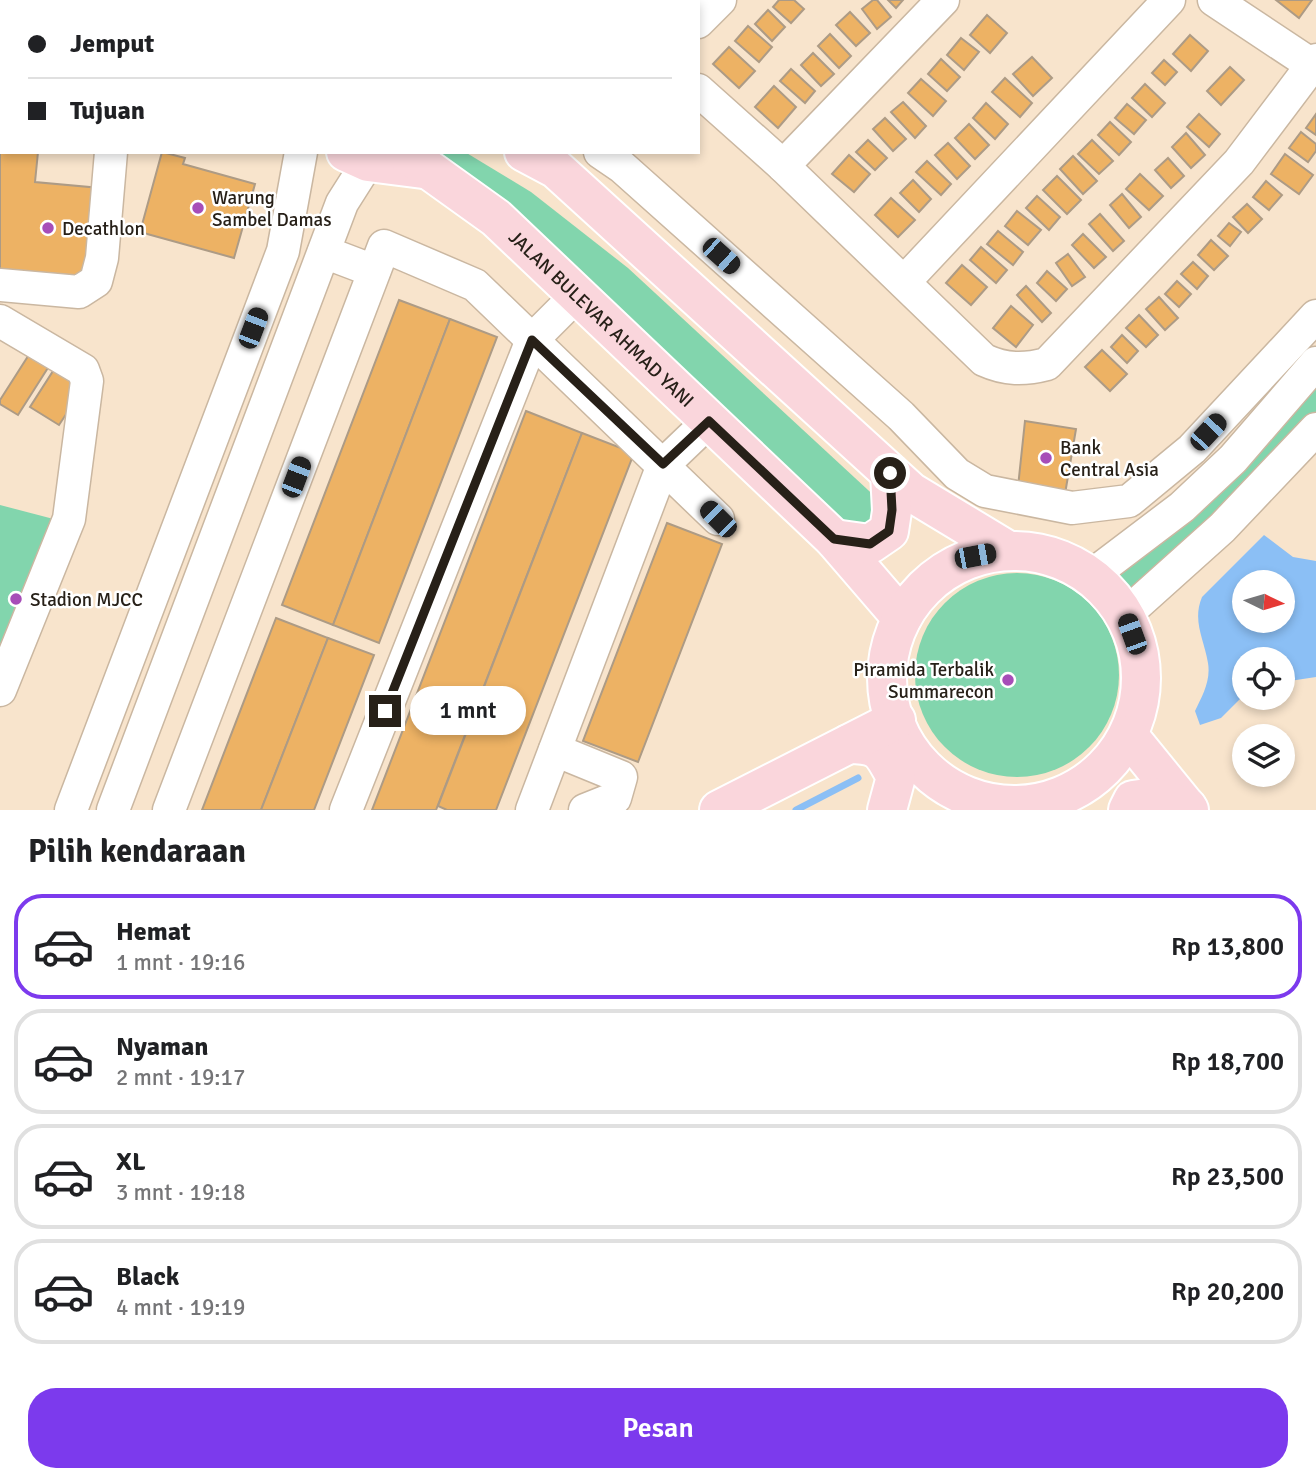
<!DOCTYPE html>
<html lang="id">
<head>
<meta charset="utf-8">
<style>
  body { margin:0; font-family:Signika,sans-serif; background:#f6f6f6; color:#202124; height:100vh; display:flex; flex-direction:column; font-size:26px; white-space:nowrap }
  * { box-sizing:border-box; margin:0 }
  p { font-size:23px; color:#757577 }
  .icon { flex:none; width:38px; height:38px; fill:none; stroke:currentColor; stroke-width:2; stroke-linecap:round; stroke-linejoin:round }
  .map { position:relative; height:810px; overflow:hidden }
  .panel { display:flex; flex-direction:column; background:#fff; flex:1 }
  .panel>* { flex:none }
  .top-card { position:absolute; left:0px; top:0px; width:700px; height:154px; box-shadow:0 4px 10px #0003; display:grid; align-content:center; height:154px; padding:0 28px; background:#fff }
  .needle { width:46px; rotate:95deg }
  .tools { position:absolute; left:1232px; top:570px; display:grid; gap:14px }
  .tools a { display:grid; place-items:center; width:63px; height:63px; border-radius:50%; background:#fff; box-shadow:0 4px 10px #0003; font-size:35px }
  .end { position:absolute; width:32px; height:32px; margin:-16px; border:9px solid #272018; background:#fff; box-shadow:0 0 0 4px #fff }
  .from { border-radius:50% }
  .bubble { position:absolute; height:49px; border-radius:24px; background:#fff; box-shadow:0 4px 10px #0003; font-size:23px; font-weight:600; line-height:49px; text-align:center }
  .car { position:absolute; width:21px; height:42px; margin:-21px -10px; border-radius:9px; box-shadow:0 0 5px 2px #0007; background:linear-gradient(#222 24%,#8ab4d8 0 40%,#222 0 76%,#8ab4d8 0 86%,#222 0) }
  .top-card b { display:flex; align-items:center; gap:24px; height:66px; font-size:26px }
  .top-card b+b { border-top:2px solid #e0e0e0 }
  .top-card i { width:18px; height:18px; background:#202124 }
  ul { padding:0; list-style:none }
  li { display:flex; align-items:center; gap:21px; height:105px; margin:0 14px 10px; padding:0 14px; border:4px solid #e0e0e0; border-radius:28px }
  li div { flex:1 }
  li b { display:block; font-size:26px }
  li em { font-style:normal; font-weight:600 }
  li.current { border-color:#7c3aed }
  li>.icon { width:63px; height:63px; stroke-width:1.5 }
  h2 { padding:0 28px; font-size:32px; line-height:84px }
  .primary-button { display:flex; gap:14px; margin-top:auto; padding:14px 28px }
  .primary-button a { flex:1; height:80px; border-radius:28px; background:#7c3aed; color:#fff; font-size:28px; font-weight:600; line-height:80px; text-align:center }
  .map>svg:first-child { display:block }
  .green { fill:#82d5ad }
  .water { fill:#8bbff5; fill-rule:evenodd }
  .lines { fill:none; stroke-linecap:round; stroke-linejoin:round }
  .stream { stroke:#8bbff5; stroke-width:7 }
  .building { fill:#edb264; stroke:#ad9b85; stroke-width:2 }
  .minor-casing { stroke:#cab7a1; stroke-width:35 }
  .major-casing { stroke:#fff; stroke-width:42 }
  .minor { stroke:#fff; stroke-width:32 }
  .major { stroke:#fad6dc; stroke-width:38 }
  .route { stroke:#272018; stroke-width:9 }
  .poi-dot { fill:#a74db8; stroke:#fff; stroke-width:2.5 }
  .labels { text-anchor:middle; stroke-width:5; stroke-linejoin:round; paint-order:stroke }
  .poi-label { font-size:19px; fill:#272018; stroke:#fff; text-anchor:start }
  .street-label { font-size:19px; fill:#272018; stroke:#fff }
</style>
</head>
<body>
<div class="map">
<svg width="1316" height="810" viewBox="0 0 1316 810">
  <rect width="100%" height="100%" fill="#f8e4cc"/>
  <g class="green">
    <path d="M 432,152 L 465,152 L 531,192 L 628,268 L 881,502 L 877,528 L 849,530 Z"/>
    <path d="M 1316,362 L 1316,429 L 1125,615 L 1105,588 L 1092,576 Z"/>
    <path d="M 0,505 L 65,522 L 0,676 Z"/>
    <circle cx="1017" cy="675" r="102"/>
  </g>
  <path class="water" d="M 1264,535 L 1293,557 L 1316,561 L 1316,677 L 1283,682 L 1283,660 L 1244,660 L 1244,695 L 1221,718 L 1200,725 L 1195,711 C 1202,696 1211,681 1208,663 C 1204,639 1192,621 1202,597 ZM 1244,583 L 1283,583 L 1283,621 L 1244,621 Z"/>
  <g class="lines">
    <path class="stream" d="M 796,810 L 858,778"/>
  </g>
  <g class="building">
    <path d="M 636,0 L 666,0 L 668,2 L 634,2 Z"/>
    <path d="M 779,0 L 794,0 L 804,9 L 791,23 L 773,7 Z"/>
    <path d="M 873,0 L 877,0 L 891,17 L 877,29 L 862,9 Z"/>
    <path d="M 888,0 L 903,0 L 896,8 Z"/>
    <path d="M 1276,0 L 1312,0 L 1299,18 Z"/>
    <path d="M 768,10 L 785,27 L 772,41 L 755,24 Z"/>
    <path d="M 850,12 L 870,33 L 856,46 L 836,25 Z"/>
    <path d="M 987,15 L 1007,33 L 990,53 L 970,35 Z"/>
    <path d="M 748,26 L 772,47 L 759,62 L 735,41 Z"/>
    <path d="M 830,34 L 851,56 L 839,68 L 818,46 Z"/>
    <path d="M 1190,35 L 1208,51 L 1191,71 L 1173,54 Z"/>
    <path d="M 961,38 L 979,52 L 964,70 L 947,55 Z"/>
    <path d="M 729,47 L 755,71 L 739,88 L 713,64 Z"/>
    <path d="M 813,53 L 834,74 L 821,86 L 801,65 Z"/>
    <path d="M 1032,57 L 1052,78 L 1033,96 L 1013,74 Z"/>
    <path d="M 941,59 L 960,77 L 947,91 L 928,74 Z"/>
    <path d="M 1164,60 L 1177,72 L 1165,85 L 1152,73 Z"/>
    <path d="M 1230,67 L 1244,80 L 1221,105 L 1207,91 Z"/>
    <path d="M 791,69 L 815,91 L 805,103 L 780,81 Z"/>
    <path d="M 1005,78 L 1032,103 L 1020,117 L 992,92 Z"/>
    <path d="M 921,79 L 946,101 L 933,116 L 908,93 Z"/>
    <path d="M 1145,84 L 1165,103 L 1152,117 L 1132,98 Z"/>
    <path d="M 774,86 L 796,107 L 778,128 L 755,107 Z"/>
    <path d="M 903,102 L 926,126 L 915,138 L 891,112 Z"/>
    <path d="M 986,103 L 1008,124 L 995,139 L 973,118 Z"/>
    <path d="M 1127,104 L 1146,120 L 1134,134 L 1115,118 Z"/>
    <path d="M 1199,114 L 1220,134 L 1209,147 L 1187,127 Z"/>
    <path d="M 1316,114 L 1316,135 L 1306,128 Z"/>
    <path d="M 885,118 L 906,139 L 893,151 L 873,129 Z"/>
    <path d="M 1110,122 L 1131,142 L 1119,155 L 1098,135 Z"/>
    <path d="M 969,124 L 989,145 L 975,159 L 955,138 Z"/>
    <path d="M 1301,132 L 1316,144 L 1316,151 L 1308,162 L 1289,148 Z"/>
    <path d="M 1186,133 L 1205,155 L 1191,168 L 1172,147 Z"/>
    <path d="M 0,138 L 2,152 L 38,152 L 35,182 L 100,188 L 91,277 L 0,269 Z"/>
    <path d="M 868,140 L 887,158 L 875,170 L 856,152 Z"/>
    <path d="M 1092,140 L 1113,161 L 1099,174 L 1078,154 Z"/>
    <path d="M 948,143 L 970,166 L 957,179 L 935,155 Z"/>
    <path d="M 162,152 L 185,158 L 183,164 L 255,184 L 234,258 L 140,232 Z"/>
    <path d="M 1285,154 L 1313,175 L 1299,194 L 1271,174 Z"/>
    <path d="M 849,155 L 870,174 L 854,192 L 832,174 Z"/>
    <path d="M 1073,156 L 1097,181 L 1083,194 L 1060,169 Z"/>
    <path d="M 1168,158 L 1184,176 L 1171,188 L 1155,170 Z"/>
    <path d="M 927,161 L 951,184 L 941,195 L 916,172 Z"/>
    <path d="M 1140,174 L 1163,196 L 1149,210 L 1126,189 Z"/>
    <path d="M 1057,176 L 1081,200 L 1067,214 L 1043,190 Z"/>
    <path d="M 913,180 L 931,199 L 919,212 L 900,193 Z"/>
    <path d="M 1266,181 L 1282,195 L 1269,210 L 1253,197 Z"/>
    <path d="M 1122,194 L 1141,217 L 1129,228 L 1110,205 Z"/>
    <path d="M 1037,196 L 1060,217 L 1049,230 L 1026,208 Z"/>
    <path d="M 891,198 L 915,220 L 898,237 L 875,215 Z"/>
    <path d="M 1247,204 L 1262,219 L 1248,233 L 1233,217 Z"/>
    <path d="M 1017,211 L 1041,230 L 1028,245 L 1005,226 Z"/>
    <path d="M 1100,214 L 1124,241 L 1113,251 L 1089,224 Z"/>
    <path d="M 1229,223 L 1241,232 L 1230,246 L 1218,236 Z"/>
    <path d="M 998,231 L 1023,252 L 1013,265 L 987,244 Z"/>
    <path d="M 1083,234 L 1106,257 L 1094,268 L 1072,245 Z"/>
    <path d="M 1211,240 L 1228,256 L 1214,270 L 1198,255 Z"/>
    <path d="M 981,247 L 1007,270 L 996,283 L 970,260 Z"/>
    <path d="M 1068,254 L 1085,277 L 1072,286 L 1056,263 Z"/>
    <path d="M 1193,262 L 1208,276 L 1197,289 L 1181,274 Z"/>
    <path d="M 962,265 L 987,287 L 971,305 L 946,283 Z"/>
    <path d="M 1047,271 L 1067,289 L 1056,301 L 1037,283 Z"/>
    <path d="M 1177,281 L 1191,294 L 1179,307 L 1165,294 Z"/>
    <path d="M 1026,286 L 1051,313 L 1042,322 L 1017,295 Z"/>
    <path d="M 1159,297 L 1178,318 L 1165,330 L 1146,309 Z"/>
    <path d="M 399,300 L 450,319 L 333,625 L 282,605 Z"/>
    <path d="M 1011,306 L 1033,325 L 1016,347 L 993,328 Z"/>
    <path d="M 1139,315 L 1158,335 L 1146,347 L 1126,328 Z"/>
    <path d="M 450,319 L 497,337 L 379,643 L 333,625 Z"/>
    <path d="M 1122,335 L 1138,351 L 1127,363 L 1111,347 Z"/>
    <path d="M 32,350 L 51,363 L 18,415 L 0,404 L 0,400 Z"/>
    <path d="M 1102,350 L 1127,374 L 1110,391 L 1085,367 Z"/>
    <path d="M 55,368 L 84,387 L 59,425 L 30,407 Z"/>
    <path d="M 526,411 L 582,433 L 436,810 L 372,810 Z"/>
    <path d="M 1025,421 L 1076,429 L 1065,494 L 1018,487 Z"/>
    <path d="M 582,433 L 634,453 L 496,810 L 447,810 L 438,806 Z"/>
    <path d="M 667,523 L 722,544 L 638,762 L 583,741 Z"/>
    <path d="M 276,618 L 328,638 L 261,810 L 202,810 Z"/>
    <path d="M 328,638 L 374,655 L 314,810 L 261,810 Z"/>
  </g>
  <g class="lines">
    <defs>
      <g id="minor">
        <path d="M 577,0 L 580,2"/>
        <path d="M 1214,0 L 1312,65"/>
        <path d="M 353,2 L 354,2"/>
        <path d="M 698,22 L 720,0"/>
        <path d="M 698,90 L 781,164 L 984,360 C 1006,370 1024,370 1047,364 L 1239,162 L 1316,60"/>
        <path d="M 0,130 L 2,130"/>
        <path d="M 600,152 L 622,167 L 901,416 L 957,474 L 985,491 L 1072,508 L 1129,501 L 1192,449 L 1316,316"/>
        <path d="M 783,166 L 943,0"/>
        <path d="M 324,252 L 374,271"/>
        <path d="M 904,282 L 1169,0"/>
        <path d="M 0,285 L 79,292 L 96,281 L 102,258 L 111,152"/>
        <path d="M 0,321 L 83,370 L 87,381 L 69,519 L 0,690"/>
        <path d="M 1091,576 L 1182,507 L 1233,459 L 1316,363"/>
        <path d="M 1125,615 L 1222,528 L 1316,429"/>
        <path d="M 555,750 L 621,777 L 615,798 L 585,810"/>
        <path d="M 71,810 L 283,251 L 301,152"/>
        <path d="M 113,810 L 342,203 L 368,162"/>
        <path d="M 169,810 L 384,246 L 475,285 L 718,519"/>
        <path d="M 346,810 L 532,340 L 577,295"/>
        <path d="M 532,810 L 663,465 L 709,421"/>
      </g>
      <g id="major">
        <path d="M 233,0 L 238,2"/>
        <path d="M 0,9 L 2,9"/>
        <path d="M 0,39 L 2,39"/>
        <path d="M 0,69 L 2,69"/>
        <path d="M 346,152 L 368,162 L 423,169"/>
        <path id="s1" d="M 404,152 L 496,218 L 834,539 L 902,618"/>
        <path d="M 524,152 L 556,169 L 911,492 L 1007,550"/>
        <path d="M 834,539 L 870,544 L 889,531 L 892,511 L 890,473"/>
        <circle cx="1014" cy="678" r="127"/>
        <path d="M 1128,735 L 1189,810"/>
        <path d="M 849,744 C 881,745 881,750 896,777 L 887,810"/>
        <path d="M 719,810 L 896,720"/>
        <path d="M 1128,810 L 1133,800 L 1154,797 L 1187,807"/>
      </g>
    </defs>
    <use href="#minor" class="minor-casing"/>
    <use href="#major" class="major-casing"/>
    <use href="#minor" class="minor"/>
    <use href="#major" class="major"/>
  </g>
  <g class="lines">
    <path class="route" d="M 385,711 L 532,340 L 663,464 L 709,421 L 834,539 L 870,544 L 889,531 L 892,510 L 890,473"/>
  </g>
  <g class="poi-dot">
    <circle cx="198" cy="208" r="7"/>
    <circle cx="48" cy="228" r="7"/>
    <circle cx="1046" cy="458" r="7"/>
    <circle cx="16" cy="599" r="7"/>
    <circle cx="1008" cy="680" r="7"/>
  </g>
  <g class="labels">
    <g class="poi-label">
      <text x="212" y="204">Warung<tspan x="212" dy="22">Sambel Damas</tspan></text>
      <text x="62" y="235">Decathlon</text>
      <text x="1060" y="454">Bank<tspan x="1060" dy="22">Central Asia</tspan></text>
      <text x="30" y="606">Stadion MJCC</text>
      <text x="994" y="676" text-anchor="end">Piramida Terbalik<tspan x="994" dy="22">Summarecon</tspan></text>
    </g>
    <g class="street-label">
      <text dy="7" stroke="none"><textPath href="#s1" startOffset="259">JALAN BULEVAR AHMAD YANI</textPath></text>
    </g>
  </g>
</svg>
<div class="tools">
<a><svg class="needle" viewBox="-14 -14 28 28"><path d="M0-13l5 13h-10z" fill="#e53935"/><path d="M0 13l5-13h-10z" fill="#757577"/></svg></a>
<a><svg class="icon" aria-label="locate" viewBox="0 0 24 24"><circle cx="12" cy="12" r="6"/><path d="M12 2v4M12 18v4M2 12h4M18 12h4"/></svg></a>
<a><svg class="icon" aria-label="layers" viewBox="0 0 24 24"><path d="M12 4l9 5-9 5-9-5zM3 14l9 5 9-5"/></svg></a>
</div>
<i class="end from" style="left:890px;top:473px"></i>
<i class="end" style="left:385px;top:711px"></i>
<div class="bubble" style="left:410px;top:686px;width:116px">1 mnt</div>
<i class="car" style="left:721px;top:256px;rotate:132deg"></i>
<i class="car" style="left:253px;top:328px;rotate:21deg"></i>
<i class="car" style="left:1208px;top:432px;rotate:43deg"></i>
<i class="car" style="left:296px;top:477px;rotate:21deg"></i>
<i class="car" style="left:718px;top:519px;rotate:315deg"></i>
<i class="car" style="left:975px;top:556px;rotate:79deg"></i>
<i class="car" style="left:1132px;top:634px;rotate:340deg"></i>
<div class="top-card">
<b><i class="from"></i>Jemput</b>
<b><i></i>Tujuan</b>
</div>
</div>
<section class="panel">
<h2>Pilih kendaraan</h2>
<ul>
<li class="current"><svg class="icon" aria-label="car" viewBox="0 0 24 24"><path d="M5 17H2v-5l4-1 3-4h7l3 4 3 1v5h-3M9 17h6M6 11h13"/><circle cx="7" cy="17" r="2"/><circle cx="17" cy="17" r="2"/></svg><div><b>Hemat</b><p>1 mnt · 19:16</p></div><em>Rp 13,800</em></li>
<li><svg class="icon" aria-label="car" viewBox="0 0 24 24"><path d="M5 17H2v-5l4-1 3-4h7l3 4 3 1v5h-3M9 17h6M6 11h13"/><circle cx="7" cy="17" r="2"/><circle cx="17" cy="17" r="2"/></svg><div><b>Nyaman</b><p>2 mnt · 19:17</p></div><em>Rp 18,700</em></li>
<li><svg class="icon" aria-label="car" viewBox="0 0 24 24"><path d="M5 17H2v-5l4-1 3-4h7l3 4 3 1v5h-3M9 17h6M6 11h13"/><circle cx="7" cy="17" r="2"/><circle cx="17" cy="17" r="2"/></svg><div><b>XL</b><p>3 mnt · 19:18</p></div><em>Rp 23,500</em></li>
<li><svg class="icon" aria-label="car" viewBox="0 0 24 24"><path d="M5 17H2v-5l4-1 3-4h7l3 4 3 1v5h-3M9 17h6M6 11h13"/><circle cx="7" cy="17" r="2"/><circle cx="17" cy="17" r="2"/></svg><div><b>Black</b><p>4 mnt · 19:19</p></div><em>Rp 20,200</em></li>
</ul>
<div class="primary-button"><a>Pesan</a></div>
</section>
</body>
</html>
